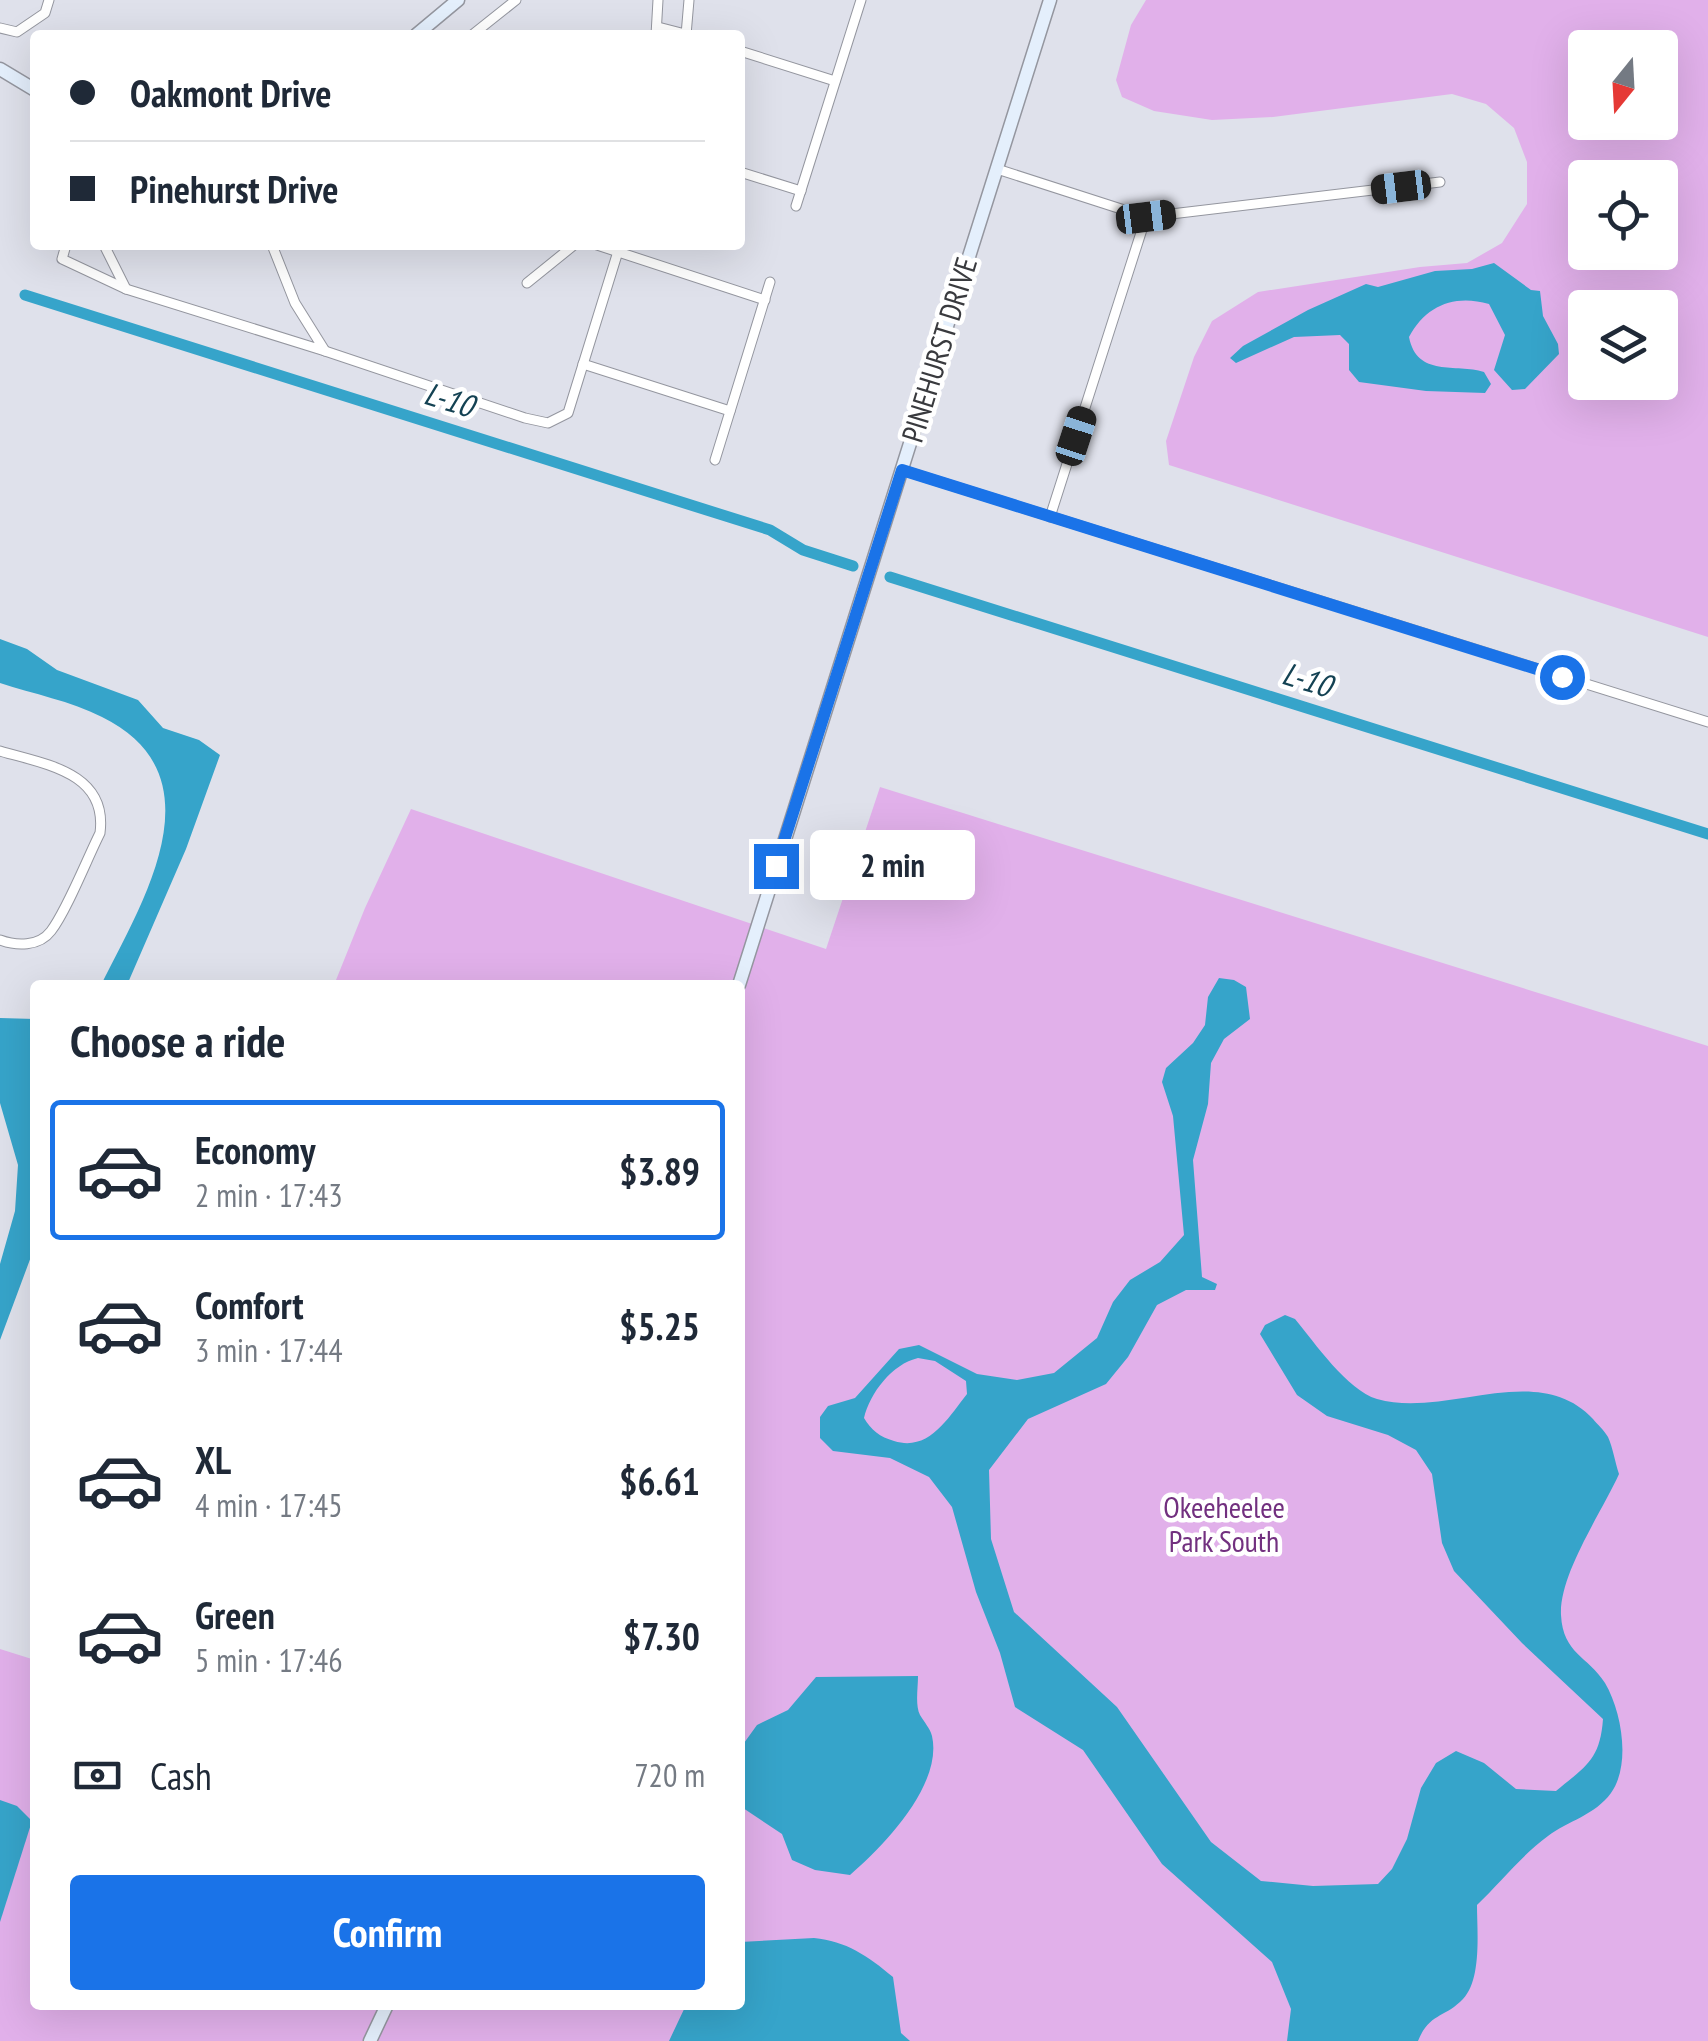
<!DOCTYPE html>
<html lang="en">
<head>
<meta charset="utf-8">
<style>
  body { margin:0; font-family:"PT Sans Narrow",sans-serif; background:#f6f6f7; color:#1f2937; height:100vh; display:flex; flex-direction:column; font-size:38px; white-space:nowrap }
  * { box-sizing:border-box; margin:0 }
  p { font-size:32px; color:#747a83 }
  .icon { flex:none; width:55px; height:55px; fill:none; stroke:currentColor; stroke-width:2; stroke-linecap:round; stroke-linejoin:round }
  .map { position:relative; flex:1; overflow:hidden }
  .side { position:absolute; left:30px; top:980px; width:715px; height:1030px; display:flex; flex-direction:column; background:#fff; border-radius:10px; box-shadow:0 10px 40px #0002 }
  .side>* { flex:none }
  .guide { position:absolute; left:30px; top:30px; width:715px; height:220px; border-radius:10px; box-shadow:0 10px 40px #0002; display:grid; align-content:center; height:220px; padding:0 40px; background:#fff }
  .needle { width:65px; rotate:198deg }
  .controls { position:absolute; left:1568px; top:30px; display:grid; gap:20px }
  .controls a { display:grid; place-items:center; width:110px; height:110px; border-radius:10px; background:#fff; box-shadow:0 10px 40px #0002; font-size:50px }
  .end { position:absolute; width:45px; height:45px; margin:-22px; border:12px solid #1a73e8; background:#fff; box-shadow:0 0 0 5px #fff }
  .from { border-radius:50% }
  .bubble { position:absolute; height:70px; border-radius:10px; background:#fff; box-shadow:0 10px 40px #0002; font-size:32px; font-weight:600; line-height:70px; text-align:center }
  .car { position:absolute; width:30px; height:60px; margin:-30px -15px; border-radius:12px; box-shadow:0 0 8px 2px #0007; background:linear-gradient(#222 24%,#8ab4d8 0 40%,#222 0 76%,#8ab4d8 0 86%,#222 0) }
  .guide b { display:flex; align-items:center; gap:35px; height:95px; font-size:38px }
  .guide b+b { border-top:2px solid #e0e1e3 }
  .guide i { width:25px; height:25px; background:#1f2937 }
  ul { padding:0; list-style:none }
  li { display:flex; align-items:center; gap:30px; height:140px; margin:0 20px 15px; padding:0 20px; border:5px solid transparent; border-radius:10px }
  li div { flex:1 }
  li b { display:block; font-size:38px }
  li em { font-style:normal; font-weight:600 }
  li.selected { border-color:#1a73e8 }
  li>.icon { width:90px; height:90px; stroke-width:1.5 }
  h2 { padding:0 40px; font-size:45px; line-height:120px }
  .pay { display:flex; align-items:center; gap:25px; height:110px; padding:0 40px; font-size:38px }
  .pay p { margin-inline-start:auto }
  .cta { display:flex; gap:20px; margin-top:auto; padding:20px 40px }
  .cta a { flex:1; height:115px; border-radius:10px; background:#1a73e8; color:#fff; font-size:40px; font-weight:600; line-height:115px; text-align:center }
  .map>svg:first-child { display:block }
  .green { fill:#e1b0ea; fill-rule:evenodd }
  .water { fill:#36a4ca; fill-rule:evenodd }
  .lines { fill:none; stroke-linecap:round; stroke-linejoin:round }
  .canal { stroke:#36a4ca; stroke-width:11 }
  .street-casing { stroke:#94969f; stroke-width:11 }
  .secondary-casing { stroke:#94969f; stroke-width:15 }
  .street { stroke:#fff; stroke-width:9 }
  .secondary { stroke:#e4effc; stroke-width:12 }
  .route { stroke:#1a73e8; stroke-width:12 }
  .labels { text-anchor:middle; stroke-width:9; stroke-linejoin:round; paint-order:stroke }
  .street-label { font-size:30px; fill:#393a3e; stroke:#fff }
  .park-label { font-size:30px; fill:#72307f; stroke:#fff }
  .water-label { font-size:32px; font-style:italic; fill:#144253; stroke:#fff }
</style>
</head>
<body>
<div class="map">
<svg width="1708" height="2041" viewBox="0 0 1708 2041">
  <rect width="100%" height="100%" fill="#dfe1eb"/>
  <g class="green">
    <path d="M 1146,0 L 1708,0 L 1708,637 L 1169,465 L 1166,441 L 1194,357 L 1212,321 L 1258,292 L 1420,267 L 1467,263 L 1502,243 L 1527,204 L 1527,162 L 1514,128 L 1486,104 L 1452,94 L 1273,117 L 1212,120 L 1154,111 L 1122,97 L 1116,80 L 1131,25 ZM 1585,48 L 1660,48 L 1660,122 L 1585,122 ZM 1585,178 L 1660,178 L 1660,252 L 1585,252 ZM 1585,308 L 1660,308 L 1660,382 L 1585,382 Z"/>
    <path d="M 880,787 L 1708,1046 L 1708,2041 L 0,2041 L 0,1649 L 35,1660 L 35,2005 L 740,2005 L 740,985 L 334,985 L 365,908 L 411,809 L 826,949 Z"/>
  </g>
  <g class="water">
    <path d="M 1494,263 L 1531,290 L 1540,291 L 1543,316 L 1558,344 L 1559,354 L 1525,389 L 1512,390 L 1494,370 L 1505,335 L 1489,304 C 1455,294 1426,305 1409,337 C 1417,378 1456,363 1484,372 L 1491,384 L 1485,393 L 1426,391 L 1359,382 L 1349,370 L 1349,344 L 1340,335 L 1294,337 L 1236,363 L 1230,358 L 1243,346 L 1308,310 L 1366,284 L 1378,287 L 1435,271 L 1472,269 Z"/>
    <path d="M 0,639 L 27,649 L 57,670 L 138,700 L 163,728 L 199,740 L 220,755 L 186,849 L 127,985 L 101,985 C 142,903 222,776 102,717 C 71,701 33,694 0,683 Z"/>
    <path d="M 1219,978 L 1234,980 L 1246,987 L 1250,1019 L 1224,1039 L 1211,1063 L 1208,1104 L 1193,1160 L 1202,1277 L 1217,1284 L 1215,1290 L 1186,1290 L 1157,1305 L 1128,1357 L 1106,1384 L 1028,1419 L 989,1470 L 991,1539 L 1014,1612 L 1117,1707 L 1211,1842 L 1261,1881 L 1313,1886 L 1378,1884 L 1392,1869 L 1407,1839 L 1421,1788 L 1436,1763 L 1456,1751 L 1484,1763 L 1516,1789 L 1556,1791 C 1586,1766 1600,1760 1603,1719 L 1522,1643 L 1454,1571 L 1442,1543 L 1432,1474 L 1416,1450 L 1388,1435 L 1327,1416 L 1297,1395 L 1260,1334 L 1265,1325 L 1285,1315 L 1295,1319 C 1315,1343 1347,1390 1377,1399 C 1446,1419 1537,1359 1593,1419 C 1597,1424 1604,1430 1608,1437 C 1613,1448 1615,1462 1619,1474 C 1602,1512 1559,1574 1561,1615 C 1563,1654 1588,1656 1605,1683 C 1622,1712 1631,1765 1611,1793 C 1595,1815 1568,1821 1548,1836 C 1522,1855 1500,1883 1477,1905 C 1477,1931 1482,1979 1463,1999 C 1445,2018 1429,2013 1418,2041 L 1287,2041 L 1291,2009 L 1272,1962 L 1162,1864 L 1083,1750 L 1015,1707 L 1000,1653 L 976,1592 L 952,1507 L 929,1477 L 890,1458 L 833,1451 L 820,1438 L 820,1417 L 828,1406 L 855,1398 L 899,1349 L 919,1345 L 977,1374 L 1017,1380 L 1054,1373 L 1097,1338 L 1113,1302 L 1130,1280 L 1160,1262 L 1184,1235 L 1173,1116 L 1162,1082 L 1166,1068 L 1193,1043 L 1205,1025 L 1208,997 ZM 918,1358 L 935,1361 L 966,1381 L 967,1394 C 948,1418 929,1452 894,1441 C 880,1437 871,1430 864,1418 C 870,1393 892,1364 918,1358 Z"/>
    <path d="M 0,1018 L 35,1019 L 35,1246 L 0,1340 L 0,1264 L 15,1211 L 18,1165 L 0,1103 Z"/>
    <path d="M 918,1676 C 918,1688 915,1705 920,1715 C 924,1722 930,1728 932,1736 C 943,1784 884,1846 850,1875 L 815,1870 L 792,1860 L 782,1834 L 740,1806 L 740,1756 L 744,1743 L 757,1725 L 788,1710 L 816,1677 Z"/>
    <path d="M 0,1800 L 17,1806 L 32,1821 L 0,1922 Z"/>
    <path d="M 814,1938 C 846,1941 868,1956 893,1977 L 901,2033 L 910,2041 L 669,2041 L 686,2005 L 740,2005 L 740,1942 Z"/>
  </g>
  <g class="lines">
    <g class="canal">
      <path d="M 25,295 L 770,530 L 803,550 L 853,566"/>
      <path d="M 890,577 L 1708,834"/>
    </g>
    <defs>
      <g id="street">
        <path d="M 658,27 L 689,35"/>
        <path d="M 0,28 L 17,32 L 45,13 L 49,0"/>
        <path d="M 472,35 L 516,0"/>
        <path d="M 656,35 L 658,0"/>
        <path d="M 686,35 L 689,0"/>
        <path d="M 740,51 L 835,81"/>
        <path d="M 997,169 L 1146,217 L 1440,182"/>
        <path d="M 740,172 L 801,191"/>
        <path d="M 796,206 L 861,0"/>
        <path d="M 66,245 L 62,259 L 126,289 L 325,351 L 295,303 L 272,245"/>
        <path d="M 104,245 L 126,289"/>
        <path d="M 597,245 L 765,300"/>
        <path d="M 527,283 L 574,245"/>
        <path d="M 325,351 L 525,418 L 548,423 L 568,413 L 620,245"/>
        <path d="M 583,364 L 730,411"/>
        <path d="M 715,460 L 770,282"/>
        <path d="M 902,470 L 1708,722"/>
        <path d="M 1050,517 L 1146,217"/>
        <path d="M 0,751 C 44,764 108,772 100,833 C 87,859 67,910 51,931 C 39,947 16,946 0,940"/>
      </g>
      <g id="secondary">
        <path d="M 416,35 L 458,0"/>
        <path d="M 0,69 L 35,90"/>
        <path d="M 739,985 L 1050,0"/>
        <path d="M 370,2041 L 387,2005"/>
      </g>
    </defs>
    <use href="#street" class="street-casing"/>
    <use href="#secondary" class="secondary-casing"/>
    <use href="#street" class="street"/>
    <use href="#secondary" class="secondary"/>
  </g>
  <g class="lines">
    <path class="route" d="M 776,866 L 902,470 L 1562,677"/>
  </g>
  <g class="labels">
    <g class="street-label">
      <text transform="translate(940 350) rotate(-73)" y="10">PINEHURST DRIVE</text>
    </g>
    <g class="park-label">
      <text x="1224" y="1518">Okeeheelee<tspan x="1224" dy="34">Park South</tspan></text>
    </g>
    <g class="water-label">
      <text transform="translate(449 400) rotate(17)" y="11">L-10</text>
      <text transform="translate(1307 680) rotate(17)" y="11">L-10</text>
    </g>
  </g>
</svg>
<div class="controls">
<a><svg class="needle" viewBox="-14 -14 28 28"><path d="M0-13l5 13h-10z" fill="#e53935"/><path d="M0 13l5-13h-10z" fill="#747a83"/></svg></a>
<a><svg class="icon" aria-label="locate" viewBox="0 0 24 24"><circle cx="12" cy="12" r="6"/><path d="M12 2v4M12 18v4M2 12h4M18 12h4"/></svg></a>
<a><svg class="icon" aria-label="layers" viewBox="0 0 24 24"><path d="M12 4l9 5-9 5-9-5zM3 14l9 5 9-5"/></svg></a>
</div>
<i class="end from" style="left:1562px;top:677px"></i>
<i class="end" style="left:776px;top:866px"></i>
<div class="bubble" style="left:810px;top:830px;width:165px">2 min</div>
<i class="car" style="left:1401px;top:187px;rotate:263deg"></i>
<i class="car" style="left:1146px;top:217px;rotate:83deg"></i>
<i class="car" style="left:1076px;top:436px;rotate:18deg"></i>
<div class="guide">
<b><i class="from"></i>Oakmont Drive</b>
<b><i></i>Pinehurst Drive</b>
</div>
<section class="side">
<h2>Choose a ride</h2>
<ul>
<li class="selected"><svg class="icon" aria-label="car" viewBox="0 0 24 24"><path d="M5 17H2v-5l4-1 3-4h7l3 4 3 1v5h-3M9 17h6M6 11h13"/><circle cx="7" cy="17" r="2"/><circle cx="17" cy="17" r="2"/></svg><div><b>Economy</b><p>2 min · 17:43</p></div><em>$3.89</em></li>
<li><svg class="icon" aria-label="car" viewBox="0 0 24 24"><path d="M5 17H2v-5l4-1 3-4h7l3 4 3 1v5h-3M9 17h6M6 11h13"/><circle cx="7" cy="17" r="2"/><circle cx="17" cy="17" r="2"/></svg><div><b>Comfort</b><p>3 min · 17:44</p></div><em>$5.25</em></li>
<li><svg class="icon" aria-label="car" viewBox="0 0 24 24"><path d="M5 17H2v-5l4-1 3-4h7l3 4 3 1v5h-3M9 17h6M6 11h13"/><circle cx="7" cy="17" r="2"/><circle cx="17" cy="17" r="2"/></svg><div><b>XL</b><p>4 min · 17:45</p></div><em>$6.61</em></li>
<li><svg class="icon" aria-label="car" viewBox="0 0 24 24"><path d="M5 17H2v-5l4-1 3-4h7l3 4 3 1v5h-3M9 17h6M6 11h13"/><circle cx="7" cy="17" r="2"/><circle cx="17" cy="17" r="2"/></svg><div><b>Green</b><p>5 min · 17:46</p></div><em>$7.30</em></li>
</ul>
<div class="pay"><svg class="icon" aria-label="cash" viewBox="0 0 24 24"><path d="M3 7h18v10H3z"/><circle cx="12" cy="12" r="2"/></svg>Cash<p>720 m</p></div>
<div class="cta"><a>Confirm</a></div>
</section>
</div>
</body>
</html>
